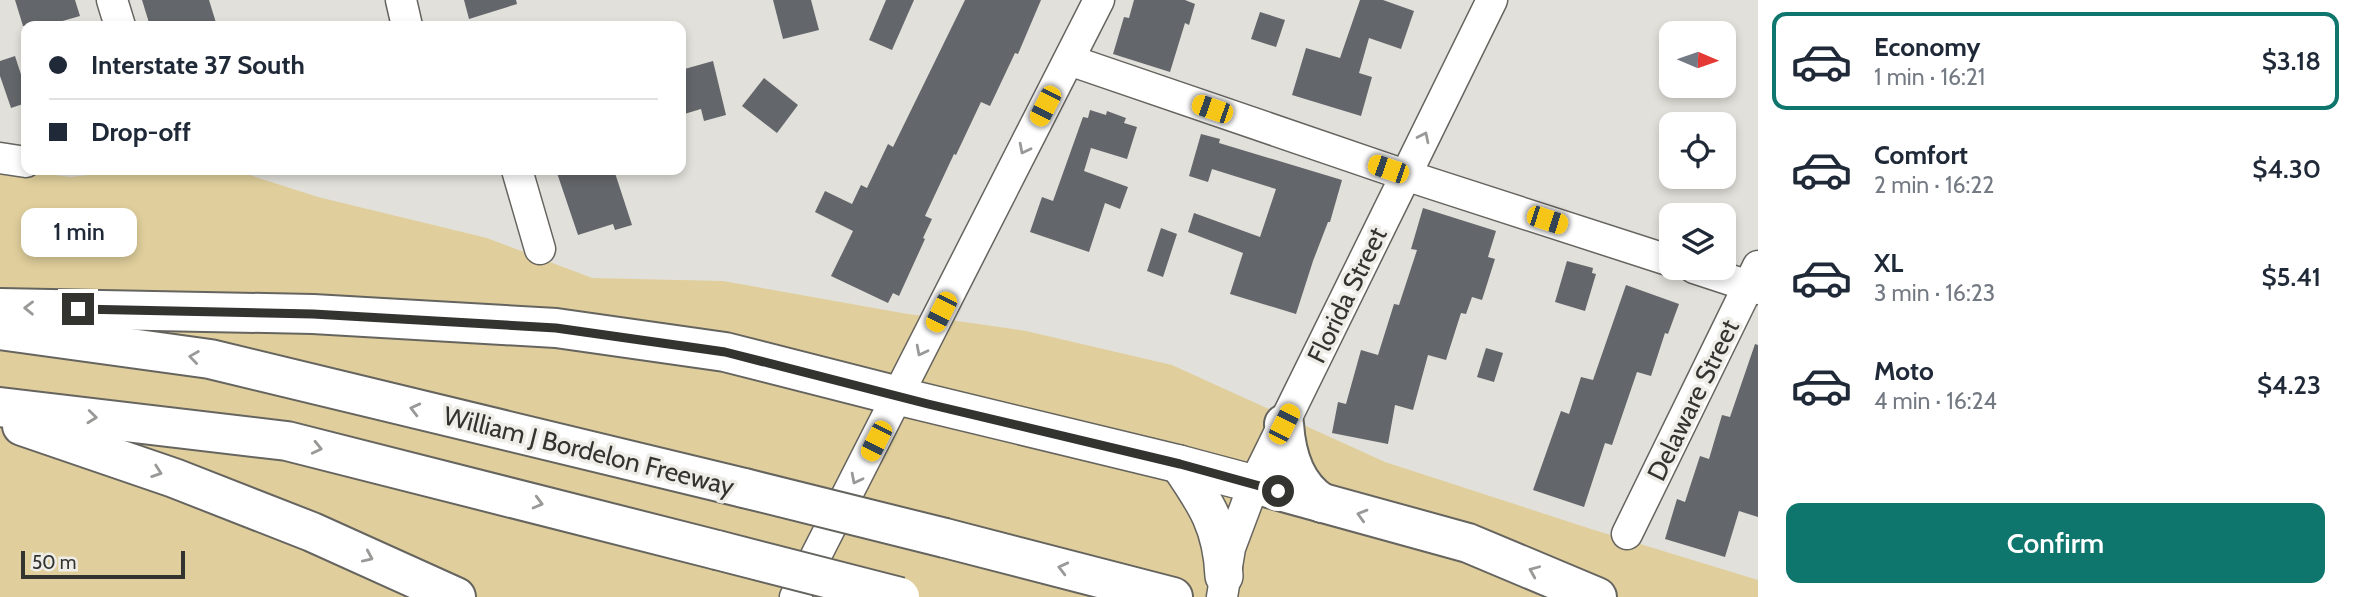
<!DOCTYPE html>
<html lang="en">
<head>
<meta charset="utf-8">
<style>
  body { margin:0; font-family:Cabin,sans-serif; background:#f6f6f7; color:#1f2937; height:100vh; display:flex; flex-direction:column; font-size:26px; white-space:nowrap }
  * { box-sizing:border-box; margin:0 }
  p { font-size:23px; color:#747a83 }
  .icon { flex:none; width:38px; height:38px; fill:none; stroke:currentColor; stroke-width:2; stroke-linecap:round; stroke-linejoin:round }
  .map { position:relative; flex:1; overflow:hidden }
  .drawer { display:flex; flex-direction:column; background:#fff; width:595px }
  .drawer>* { flex:none }
  .top-card { position:absolute; left:21px; top:21px; width:665px; height:154px; border-radius:14px; box-shadow:0 4px 10px #0003; display:grid; align-content:center; height:154px; padding:0 28px; background:#fff }
  .needle { width:46px; rotate:92deg }
  .buttons { position:absolute; left:1659px; top:21px; display:grid; gap:14px }
  .buttons a { display:grid; place-items:center; width:77px; height:77px; border-radius:14px; background:#fff; box-shadow:0 4px 10px #0003; font-size:35px }
  .scale { position:absolute; left:21px; bottom:18px; width:164px; box-sizing:border-box; padding-left:7px; border:4px solid #333330; border-top:0; font-size:19px; line-height:24px; white-space:nowrap; color:#333330; -webkit-text-stroke:5px #efede7; paint-order:stroke }
  .end { position:absolute; width:32px; height:32px; margin:-16px; border:9px solid #333330; background:#fff; box-shadow:0 0 0 4px #fff }
  .from { border-radius:50% }
  .bubble { position:absolute; height:49px; border-radius:14px; background:#fff; box-shadow:0 4px 10px #0003; font-size:23px; font-weight:600; line-height:49px; text-align:center }
  .car { position:absolute; width:21px; height:42px; margin:-21px -10px; border-radius:9px; box-shadow:0 0 5px 2px #0007; background:linear-gradient(#f5c518 24%,#345 0 40%,#f5c518 0 76%,#345 0 86%,#f5c518 0) }
  .top-card b { display:flex; align-items:center; gap:24px; height:66px; font-size:26px }
  .top-card b+b { border-top:2px solid #e0e1e3 }
  .top-card i { width:18px; height:18px; background:#1f2937 }
  ul { padding:12px 0 0; list-style:none }
  li { display:flex; align-items:center; gap:21px; height:98px; margin:0 14px 10px; padding:0 14px; border:4px solid transparent; border-radius:14px }
  li div { flex:1 }
  li b { display:block; font-size:26px }
  li em { font-style:normal; font-weight:600 }
  li.on { border-color:#0f766e }
  li>.icon { width:63px; height:63px; stroke-width:1.5 }
  .cta { display:flex; gap:14px; margin-top:auto; padding:14px 28px }
  .cta a { flex:1; height:80px; border-radius:14px; background:#0f766e; color:#fff; font-size:28px; font-weight:600; line-height:80px; text-align:center }
  main { display:flex; flex:1; min-height:0 }
  .map>svg:first-child { display:block }
  .green { fill:#e0cf9c }
  .building { fill:#63666a }
  .lines { fill:none; stroke-linecap:round; stroke-linejoin:round }
  .minor-casing { stroke:#66645f; stroke-width:33 }
  .major-casing { stroke:#66645f; stroke-width:40 }
  .highway-casing { stroke:#66645f; stroke-width:42 }
  .minor { stroke:#fff; stroke-width:30 }
  .major { stroke:#fff; stroke-width:37 }
  .highway { stroke:#fff; stroke-width:38 }
  .highway-bridge-casing { stroke:#66645f; stroke-width:42; stroke-linecap:butt }
  .highway-bridge { stroke:#fff; stroke-width:38 }
  .oneway { stroke:#999998 }
  .route { stroke:#333330; stroke-width:9 }
  .labels { text-anchor:middle; stroke-width:7; stroke-linejoin:round; paint-order:stroke }
  .street-label { font-size:26px; fill:#333330; stroke:#efede7 }
</style>
</head>
<body>
<main>
<div class="map">
<svg width="1758" height="597" viewBox="0 0 1758 597">
  <rect width="100%" height="100%" fill="#e2e0da"/>
  <path class="green" d="M 0,168 L 70,177 L 135,170 L 234,170 L 318,197 L 487,238 L 592,278 L 723,281 L 902,313 L 1026,331 L 1172,365 L 1385,462 L 1591,529 L 1758,580 L 1758,597 L 0,597 Z"/>
  <g class="building">
    <path d="M 15,0 L 75,0 L 80,16 L 45,26 L 23,26 Z"/>
    <path d="M 142,0 L 209,0 L 217,26 L 150,26 Z"/>
    <path d="M 464,0 L 516,0 L 517,4 L 469,19 Z"/>
    <path d="M 773,0 L 811,0 L 819,30 L 783,39 Z"/>
    <path d="M 886,0 L 914,0 L 892,50 L 869,40 Z"/>
    <path d="M 965,0 L 1041,0 L 1018,54 L 1015,53 L 990,106 L 981,102 L 956,155 L 954,154 L 925,216 L 932,219 L 923,238 L 925,239 L 899,296 L 893,293 L 888,303 L 831,276 L 853,231 L 815,212 L 825,191 L 852,204 L 861,185 L 867,188 L 888,144 L 893,147 Z"/>
    <path d="M 1134,0 L 1185,0 L 1195,4 L 1189,25 L 1185,23 L 1170,72 L 1113,54 L 1124,17 L 1129,18 Z"/>
    <path d="M 1360,0 L 1383,0 L 1414,11 L 1401,49 L 1369,38 L 1359,73 L 1372,77 L 1361,116 L 1292,95 L 1306,48 L 1340,58 Z"/>
    <path d="M 1260,12 L 1285,20 L 1276,47 L 1251,39 Z"/>
    <path d="M 15,56 L 26,90 L 26,103 L 11,108 L 0,76 L 0,61 Z"/>
    <path d="M 713,61 L 726,115 L 704,121 L 701,109 L 681,115 L 681,70 Z"/>
    <path d="M 764,78 L 798,105 L 777,133 L 742,106 Z"/>
    <path d="M 1090,110 L 1106,115 L 1107,111 L 1126,118 L 1124,123 L 1137,127 L 1127,159 L 1091,148 L 1084,171 L 1128,187 L 1120,209 L 1105,203 L 1089,252 L 1030,232 L 1042,197 L 1053,201 L 1083,117 L 1088,118 Z"/>
    <path d="M 1201,134 L 1220,139 L 1219,143 L 1342,180 L 1330,222 L 1328,222 L 1313,261 L 1296,314 L 1230,294 L 1243,253 L 1188,232 L 1194,213 L 1260,237 L 1276,189 L 1212,169 L 1208,182 L 1189,176 Z"/>
    <path d="M 556,170 L 614,170 L 632,225 L 615,230 L 613,224 L 578,235 Z"/>
    <path d="M 1423,208 L 1496,231 L 1488,257 L 1495,259 L 1482,300 L 1472,297 L 1466,314 L 1461,313 L 1446,360 L 1428,355 L 1413,410 L 1395,405 L 1388,444 L 1332,433 L 1338,402 L 1346,404 L 1361,350 L 1378,355 L 1394,304 L 1399,305 L 1417,250 L 1411,249 Z"/>
    <path d="M 1161,228 L 1177,234 L 1163,277 L 1147,271 Z"/>
    <path d="M 1567,261 L 1593,268 L 1592,273 L 1596,274 L 1585,311 L 1555,302 Z"/>
    <path d="M 1626,285 L 1679,304 L 1668,334 L 1665,333 L 1651,376 L 1637,372 L 1612,445 L 1605,443 L 1584,507 L 1533,490 L 1561,411 L 1569,414 L 1581,377 L 1593,380 Z"/>
    <path d="M 1755,344 L 1758,345 L 1758,517 L 1739,511 L 1725,557 L 1665,539 L 1677,499 L 1685,502 L 1700,456 L 1709,459 L 1722,415 L 1730,417 Z"/>
    <path d="M 1486,348 L 1503,353 L 1494,382 L 1477,377 Z"/>
  </g>
  <g class="lines">
    <defs>
      <g id="minor">
        <path d="M 112,0 L 120,26"/>
        <path d="M 401,0 L 407,26"/>
        <path d="M 1069,60 L 1405,175 L 1671,261"/>
        <path d="M 0,158 L 26,162"/>
        <path d="M 517,170 L 540,249"/>
        <path d="M 1694,268 L 1758,289"/>
        <path d="M 1627,534 L 1758,266"/>
        <path d="M 795,597 L 1099,0"/>
        <path d="M 1222,597 L 1230,548 L 1254,484 L 1492,0"/>
      </g>
      <g id="major">
        <path d="M 898,396 L 1179,464 L 1254,484"/>
        <path d="M 1179,464 C 1206,503 1222,527 1224,576"/>
      </g>
      <g id="highway">
        <path d="M 0,308 L 313,314 L 556,328 L 725,352 L 898,396"/>
        <path d="M 0,330 L 210,359 L 744,488"/>
        <path d="M 0,407 L 287,441 L 717,550"/>
        <path d="M 1284,424 C 1286,454 1295,486 1322,503"/>
        <path d="M 22,426 L 174,478 L 312,532 L 456,597"/>
        <path d="M 1254,484 L 1468,543 L 1597,597"/>
        <path d="M 945,538 L 1173,597"/>
      </g>
    </defs>
    <use href="#minor" class="minor-casing"/>
    <use href="#major" class="major-casing"/>
    <use href="#highway" class="highway-casing"/>
    <use href="#minor" class="minor"/>
    <use href="#major" class="major"/>
    <use href="#highway" class="highway"/>
    <defs>
      <g id="highway-bridge">
        <path d="M 744,488 L 945,538"/>
        <path d="M 717,550 L 900,597"/>
      </g>
    </defs>
    <use href="#highway-bridge" class="highway-bridge-casing"/>
    <use href="#highway-bridge" class="highway-bridge"/>
  </g>
  <defs><path id="oneway-chevron" d="M-2-3.5L2.5 0L-2 3.5" fill="none" stroke-width="1.6" stroke-linecap="round" stroke-linejoin="round" transform="scale(1.75)"/></defs>
  <g class="oneway">
    <use href="#oneway-chevron" transform="translate(1424 137) rotate(-64)"/>
    <use href="#oneway-chevron" transform="translate(1024 149) rotate(117)"/>
    <use href="#oneway-chevron" transform="translate(29 308) rotate(-179)"/>
    <use href="#oneway-chevron" transform="translate(921 351) rotate(117)"/>
    <use href="#oneway-chevron" transform="translate(194 357) rotate(-172)"/>
    <use href="#oneway-chevron" transform="translate(415 409) rotate(-166)"/>
    <use href="#oneway-chevron" transform="translate(92 417) rotate(6)"/>
    <use href="#oneway-chevron" transform="translate(317 448) rotate(13)"/>
    <use href="#oneway-chevron" transform="translate(157 472) rotate(19)"/>
    <use href="#oneway-chevron" transform="translate(856 479) rotate(117)"/>
    <use href="#oneway-chevron" transform="translate(538 503) rotate(15)"/>
    <use href="#oneway-chevron" transform="translate(1362 515) rotate(-164)"/>
    <use href="#oneway-chevron" transform="translate(368 557) rotate(24)"/>
    <use href="#oneway-chevron" transform="translate(1063 568) rotate(-166)"/>
    <use href="#oneway-chevron" transform="translate(1534 571) rotate(-157)"/>
  </g>
  <g class="lines">
    <path class="route" d="M 78,309 L 313,314 L 556,328 L 725,352 L 928,404 L 1180,464 L 1278,491"/>
  </g>
  <g class="labels">
    <g class="street-label">
      <text transform="translate(1347 295) rotate(-64)" y="9">Florida Street</text>
      <text transform="translate(1693 400) rotate(-64)" y="9">Delaware Street</text>
      <text transform="translate(589 451) rotate(14)" y="9">William J Bordelon Freeway</text>
    </g>
  </g>
</svg>
<div class="buttons">
<a><svg class="needle" viewBox="-14 -14 28 28"><path d="M0-13l5 13h-10z" fill="#e53935"/><path d="M0 13l5-13h-10z" fill="#747a83"/></svg></a>
<a><svg class="icon" aria-label="locate" viewBox="0 0 24 24"><circle cx="12" cy="12" r="6"/><path d="M12 2v4M12 18v4M2 12h4M18 12h4"/></svg></a>
<a><svg class="icon" aria-label="layers" viewBox="0 0 24 24"><path d="M12 4l9 5-9 5-9-5zM3 14l9 5 9-5"/></svg></a>
</div>
<div class="scale">50 m</div>
<i class="end from" style="left:1278px;top:491px"></i>
<i class="end" style="left:78px;top:309px"></i>
<div class="bubble" style="left:21px;top:208px;width:116px">1 min</div>
<i class="car" style="left:1045px;top:106px;rotate:207deg"></i>
<i class="car" style="left:1212px;top:109px;rotate:289deg"></i>
<i class="car" style="left:1388px;top:169px;rotate:289deg"></i>
<i class="car" style="left:1547px;top:220px;rotate:108deg"></i>
<i class="car" style="left:941px;top:312px;rotate:207deg"></i>
<i class="car" style="left:1284px;top:424px;rotate:27deg"></i>
<i class="car" style="left:876px;top:441px;rotate:207deg"></i>
<div class="top-card">
<b><i class="from"></i>Interstate 37 South</b>
<b><i></i>Drop-off</b>
</div>
</div>
<section class="drawer">
<ul>
<li class="on"><svg class="icon" aria-label="car" viewBox="0 0 24 24"><path d="M5 17H2v-5l4-1 3-4h7l3 4 3 1v5h-3M9 17h6M6 11h13"/><circle cx="7" cy="17" r="2"/><circle cx="17" cy="17" r="2"/></svg><div><b>Economy</b><p>1 min · 16:21</p></div><em>$3.18</em></li>
<li><svg class="icon" aria-label="car" viewBox="0 0 24 24"><path d="M5 17H2v-5l4-1 3-4h7l3 4 3 1v5h-3M9 17h6M6 11h13"/><circle cx="7" cy="17" r="2"/><circle cx="17" cy="17" r="2"/></svg><div><b>Comfort</b><p>2 min · 16:22</p></div><em>$4.30</em></li>
<li><svg class="icon" aria-label="car" viewBox="0 0 24 24"><path d="M5 17H2v-5l4-1 3-4h7l3 4 3 1v5h-3M9 17h6M6 11h13"/><circle cx="7" cy="17" r="2"/><circle cx="17" cy="17" r="2"/></svg><div><b>XL</b><p>3 min · 16:23</p></div><em>$5.41</em></li>
<li><svg class="icon" aria-label="car" viewBox="0 0 24 24"><path d="M5 17H2v-5l4-1 3-4h7l3 4 3 1v5h-3M9 17h6M6 11h13"/><circle cx="7" cy="17" r="2"/><circle cx="17" cy="17" r="2"/></svg><div><b>Moto</b><p>4 min · 16:24</p></div><em>$4.23</em></li>
</ul>
<div class="cta"><a>Confirm</a></div>
</section>
</main>
</body>
</html>
